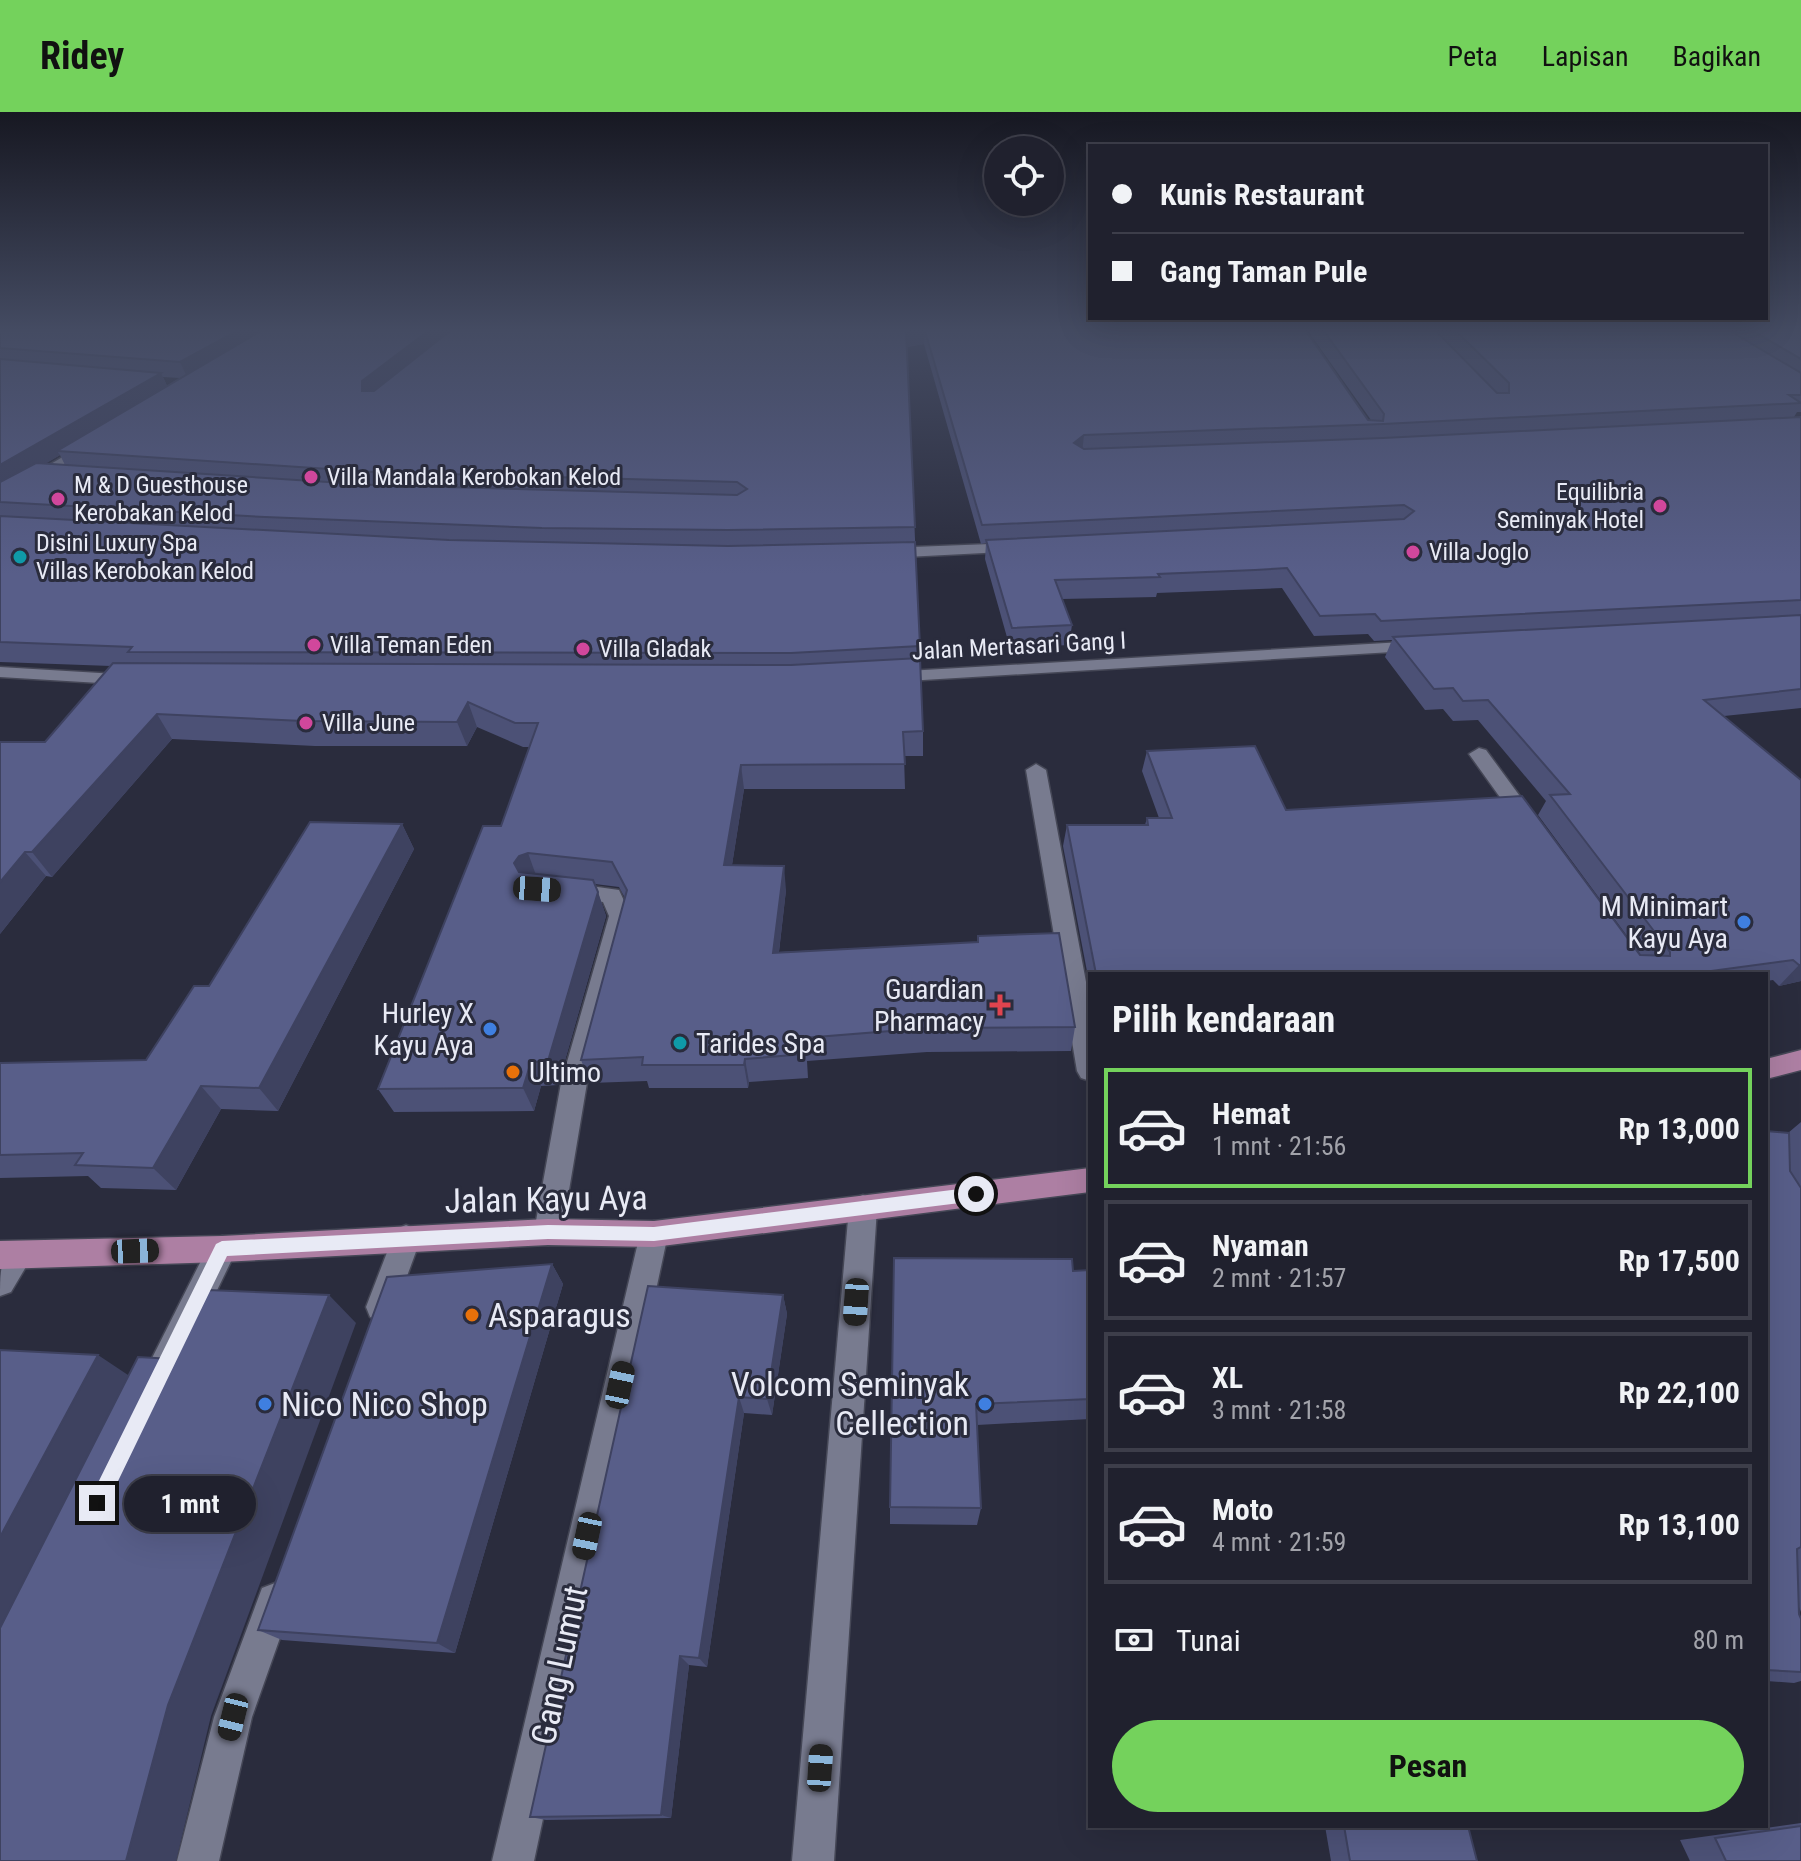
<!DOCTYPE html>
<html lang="id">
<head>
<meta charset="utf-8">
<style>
  body { margin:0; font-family:"Roboto Condensed",sans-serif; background:#282936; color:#f1f3f6; height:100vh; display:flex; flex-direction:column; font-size:30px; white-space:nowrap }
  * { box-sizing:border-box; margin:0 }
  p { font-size:26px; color:#a2a3aa }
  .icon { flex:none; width:44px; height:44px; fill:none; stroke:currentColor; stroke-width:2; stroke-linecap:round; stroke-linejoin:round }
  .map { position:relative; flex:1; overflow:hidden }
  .drawer { position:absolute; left:1088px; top:860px; width:680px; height:856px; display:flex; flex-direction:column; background:#20212e; border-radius:0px; box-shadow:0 8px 32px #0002,0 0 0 2px #3d3e4a }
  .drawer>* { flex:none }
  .banner { position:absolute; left:1088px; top:32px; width:680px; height:176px; border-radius:0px; box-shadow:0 8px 32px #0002,0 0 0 2px #3d3e4a; display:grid; align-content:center; height:176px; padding:0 24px; background:#20212e }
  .controls { position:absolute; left:984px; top:24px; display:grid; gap:16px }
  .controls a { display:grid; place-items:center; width:80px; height:80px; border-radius:50%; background:#20212e; box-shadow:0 8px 32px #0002,0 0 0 2px #3d3e4a; font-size:40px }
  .end { position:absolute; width:36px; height:36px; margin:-18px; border:10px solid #e8eaf5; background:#111; box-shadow:0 0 0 4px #111 }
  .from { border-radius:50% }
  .bubble { position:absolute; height:56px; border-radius:28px; background:#20212e; box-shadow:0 8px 32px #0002,0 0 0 2px #3d3e4a; font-size:26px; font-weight:700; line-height:56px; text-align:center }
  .car { position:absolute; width:24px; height:48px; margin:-24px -12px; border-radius:10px; box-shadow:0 0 6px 2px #0007; background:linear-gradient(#222 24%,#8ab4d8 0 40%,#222 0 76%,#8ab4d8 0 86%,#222 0) }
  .banner b { display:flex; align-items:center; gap:28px; height:76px; font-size:30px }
  .banner b+b { border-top:2px solid #3d3e4a }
  .banner i { width:20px; height:20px; background:#f1f3f6 }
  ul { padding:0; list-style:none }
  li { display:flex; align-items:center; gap:24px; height:120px; margin:0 16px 12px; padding:0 8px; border:4px solid #3d3e4a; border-radius:0px }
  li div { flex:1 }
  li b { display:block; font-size:30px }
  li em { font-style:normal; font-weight:700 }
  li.active { border-color:#74d25c }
  li>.icon { width:72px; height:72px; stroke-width:1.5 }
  h2 { padding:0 24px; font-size:36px; line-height:96px }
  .pay { display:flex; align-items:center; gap:20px; height:88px; padding:0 24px; font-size:30px }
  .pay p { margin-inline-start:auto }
  .cta { display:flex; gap:16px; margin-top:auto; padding:16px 24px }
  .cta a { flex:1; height:92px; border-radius:48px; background:#74d25c; color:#111; font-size:32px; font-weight:700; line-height:92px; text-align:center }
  header { display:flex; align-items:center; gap:48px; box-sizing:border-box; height:112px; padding:0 40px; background:#74d25c; color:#111 }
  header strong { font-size:38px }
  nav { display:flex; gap:44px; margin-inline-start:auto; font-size:28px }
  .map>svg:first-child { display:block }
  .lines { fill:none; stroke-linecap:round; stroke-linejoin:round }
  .minor-casing { stroke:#454756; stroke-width:3 }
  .major-casing { stroke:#454756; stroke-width:3 }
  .minor { fill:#787b8f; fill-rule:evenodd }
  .major { fill:#ad7fa3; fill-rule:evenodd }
  .wall { fill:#4c5176; fill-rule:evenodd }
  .shaded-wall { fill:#3e4260 }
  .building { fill:#585e89; stroke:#3e4260; stroke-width:2 }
  .route { fill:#e8eaf5 }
  .hotel-dot { fill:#d1479c; stroke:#2a2c3d; stroke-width:3 }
  .culture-dot { fill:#0f9aa8; stroke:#2a2c3d; stroke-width:3 }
  .shop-dot { fill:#3f7fe0; stroke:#2a2c3d; stroke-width:3 }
  .health-dot { fill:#e0444e; stroke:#2a2c3d; stroke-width:3 }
  .food-dot { fill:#e8710a; stroke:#2a2c3d; stroke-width:3 }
  .labels { text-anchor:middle; stroke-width:6; stroke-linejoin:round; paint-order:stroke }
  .far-poi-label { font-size:24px; fill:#e8eaf5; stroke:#2a2c3d; text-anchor:start }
  .far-street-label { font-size:24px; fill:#e8eaf5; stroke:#2a2c3d }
  .poi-label { font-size:28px; fill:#e8eaf5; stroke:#2a2c3d; text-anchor:end }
  .near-street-label { font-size:34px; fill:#e8eaf5; stroke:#2a2c3d }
  .near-poi-label { font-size:34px; fill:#e8eaf5; stroke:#2a2c3d; text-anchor:start }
</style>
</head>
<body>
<header>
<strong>Ridey</strong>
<nav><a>Peta</a><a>Lapisan</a><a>Bagikan</a></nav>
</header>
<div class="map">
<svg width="1801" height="1749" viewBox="0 0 1801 1749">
  <rect width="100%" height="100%" fill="#2a2c3d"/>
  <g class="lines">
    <defs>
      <g id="minor">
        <path d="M 88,330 L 100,333 L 0,392 L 0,382 Z"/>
        <path d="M 1017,431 L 1022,433 L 1022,439 L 886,446 L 878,441 L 886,436 Z"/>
        <path d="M 1420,529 L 1426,530 L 1429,534 L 1426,538 L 890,570 L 881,565 L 890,560 Z"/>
        <path d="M 0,555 L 133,563 L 142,568 L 133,573 L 0,565 Z"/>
        <path d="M 1479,636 L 1486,638 L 1536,706 L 1539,711 L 1536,716 L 1522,716 L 1469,642 Z"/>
        <path d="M 1036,652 L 1046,658 L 1090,891 L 1090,969 L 1081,966 L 1077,959 L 1026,658 Z"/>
        <path d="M 569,771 L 619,778 L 631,804 L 587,971 L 562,1120 L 558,1129 L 548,1133 L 538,1129 L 534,1120 L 561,971 L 609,804 L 603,790 L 561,784 L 558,779 L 561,774 Z"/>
        <path d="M 863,1083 L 873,1087 L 877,1096 L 834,1749 L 792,1749 L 849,1096 L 853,1087 Z"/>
        <path d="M 654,1109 L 664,1113 L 668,1122 L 534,1749 L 492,1749 L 640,1122 L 644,1113 Z"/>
        <path d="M 406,1113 L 416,1117 L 421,1126 L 392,1205 L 381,1210 L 370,1205 L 366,1195 L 396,1117 Z"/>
        <path d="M 222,1124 L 232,1127 L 237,1137 L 165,1286 L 154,1291 L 143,1286 L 138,1275 L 143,1264 L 212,1127 Z"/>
        <path d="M 18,1129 L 28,1133 L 33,1143 L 11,1180 L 0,1184 C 0,1162 0,1139 18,1129 Z"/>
        <path d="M 275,1471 L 288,1476 L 293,1489 L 252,1605 L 219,1749 L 177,1749 L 214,1605 L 262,1476 Z"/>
      </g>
      <g id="major">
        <path d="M 1801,938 L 1801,958 L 1766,967 L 1766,947 Z"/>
        <path d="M 1090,1056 L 1090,1080 L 654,1135 L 548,1133 L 222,1150 L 0,1157 L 0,1129 L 222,1124 L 548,1107 L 654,1109 Z"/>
      </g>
    </defs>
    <use href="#minor" class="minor-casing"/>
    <use href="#major" class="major-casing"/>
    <use href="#minor" class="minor"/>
    <use href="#major" class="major"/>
  </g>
  <g class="wall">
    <path d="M 0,219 L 1306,219 L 1368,308 L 1371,308 L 1308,219 L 1801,219 L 1801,300 L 1797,300 L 1794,305 L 1801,305 L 1801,596 L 1724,604 L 1801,668 L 1801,869 L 1779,874 L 1773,868 L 1766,869 L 1766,862 L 1090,862 L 1090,875 L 1063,734 L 1067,713 L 1145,713 L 1147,706 L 1159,706 L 1142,659 L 1147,639 L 1286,698 L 1641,843 L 1538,703 L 1546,689 L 1478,608 L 1453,609 L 1443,597 L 1425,598 L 1385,545 L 1392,528 L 1374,529 L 1368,522 L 1314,524 L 1282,476 L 1157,481 L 1156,485 L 1062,487 L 1072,513 L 1069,533 L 1010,536 L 985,447 L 986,431 L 981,432 L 924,232 L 907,235 L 923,619 L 923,644 L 904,644 L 905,677 L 744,677 L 732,753 L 786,778 L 779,840 L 977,830 L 978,824 L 1075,915 L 1071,939 L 927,940 L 807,949 L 808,966 L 749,970 L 748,976 L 649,976 L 647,969 L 590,971 L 581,948 L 625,786 L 619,775 L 595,772 L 606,804 L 558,973 L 541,974 L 534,999 L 394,1000 L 378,977 L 501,714 L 529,635 L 523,635 L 477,615 L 467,634 L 315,634 L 172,627 L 52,765 L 46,764 L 0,822 L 45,630 L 111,554 L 0,550 ZM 163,265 L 180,266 L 167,274 ZM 60,343 L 65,353 L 46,351 Z"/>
    <path d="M 402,712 L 414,737 L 278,999 L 221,997 L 176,1078 L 101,1076 L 88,1064 L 0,1066 L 0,951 L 146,948 L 209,874 Z"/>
    <path d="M 1801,1010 L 1801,1500 L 1799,1495 L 1799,1502 L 1801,1507 L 1801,1569 L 1794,1571 L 1766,1569 L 1766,1019 L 1788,1021 Z"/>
    <path d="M 552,1152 L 563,1172 L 455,1541 L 282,1528 L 258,1518 Z"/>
    <path d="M 1090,1158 L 1090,1307 L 977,1313 L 981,1396 L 977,1413 L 890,1412 L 890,1395 L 1073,1159 Z"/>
    <path d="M 783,1183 L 787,1202 L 772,1303 L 744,1301 L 707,1555 L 689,1553 L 671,1706 L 546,1708 L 530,1705 Z"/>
    <path d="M 1801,1711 L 1801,1749 L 1690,1749 L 1680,1728 Z"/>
    <path d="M 1325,1714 L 1468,1714 L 1477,1749 L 1331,1749 Z"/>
  </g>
  <g class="shaded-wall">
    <path d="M 237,219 L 271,219 L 188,267 L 180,250 Z"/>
    <path d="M 428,219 L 454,219 L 368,286 L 362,279 L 362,269 Z"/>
    <path d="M 906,219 L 925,219 L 924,232 L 906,235 Z"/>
    <path d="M 161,261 L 169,278 L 57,339 L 60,343 L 0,379 L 0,353 Z"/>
    <path d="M 1084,323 L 1082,341 L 1074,331 Z"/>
    <path d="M 468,590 L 477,615 L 467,634 L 457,610 Z"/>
    <path d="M 157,602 L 172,627 L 52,765 L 32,740 Z"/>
    <path d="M 741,653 L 744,677 L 728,778 L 724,753 Z"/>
    <path d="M 402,712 L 414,737 L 278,999 L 259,976 Z"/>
    <path d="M 25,740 L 46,764 L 0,822 L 0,770 Z"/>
    <path d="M 528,741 L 537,766 L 523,775 L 514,751 L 519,744 Z"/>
    <path d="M 784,754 L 786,778 L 776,865 L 773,841 Z"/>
    <path d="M 598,780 L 606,804 L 558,973 L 548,949 Z"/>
    <path d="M 1799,853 L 1801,853 L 1801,869 L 1779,874 Z"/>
    <path d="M 745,947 L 749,970 L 748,976 L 744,953 Z"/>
    <path d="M 531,950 L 541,974 L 534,999 L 523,976 Z"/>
    <path d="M 201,974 L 221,997 L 176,1078 L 153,1056 Z"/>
    <path d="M 552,1152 L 563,1172 L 455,1541 L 437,1531 Z"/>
    <path d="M 329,1183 L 356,1211 L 211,1604 L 176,1749 L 126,1749 L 168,1593 Z"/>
    <path d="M 783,1183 L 787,1202 L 772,1303 L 767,1287 Z"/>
    <path d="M 98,1243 L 137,1269 L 0,1541 L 0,1425 Z"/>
    <path d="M 739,1285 L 744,1301 L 707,1555 L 699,1546 Z"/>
    <path d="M 680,1544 L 689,1553 L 671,1706 L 661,1703 Z"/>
  </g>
  <g class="building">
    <path d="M 0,219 L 237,219 L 180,250 L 0,236 Z"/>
    <path d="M 261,219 L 428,219 L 362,269 L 362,279 L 374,279 L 450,219 L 908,219 L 906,219 L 915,415 L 728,418 L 542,416 L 265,405 L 0,390 L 0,370 L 36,351 L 374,373 L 737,383 L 747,377 L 737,370 L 374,360 L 57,339 Z"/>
    <path d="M 925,219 L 1306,219 L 1368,308 L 1383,309 L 1384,302 L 1324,219 L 1436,219 L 1497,281 L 1509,281 L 1509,271 L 1456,219 L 1730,219 L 1801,261 L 1801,283 L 1789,283 L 1801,291 L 1383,312 L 1084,323 L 1074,331 L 1084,337 L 1383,326 L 1801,305 L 1801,488 L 1381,509 L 1375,502 L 1320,504 L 1287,456 L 1255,458 L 1158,462 L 1160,465 L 1055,468 L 1072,513 L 1012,516 L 986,428 L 1404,407 L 1414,399 L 1404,393 L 982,413 Z"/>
    <path d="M 1753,219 L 1801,219 L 1801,247 Z"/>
    <path d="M 0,247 L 161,261 L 0,353 Z"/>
    <path d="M 0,404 L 449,428 L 728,434 L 915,430 L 920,534 L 791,541 L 128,540 L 132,535 L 0,530 Z"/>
    <path d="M 1801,503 L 1801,577 L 1704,588 L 1801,668 L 1801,853 L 1799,853 L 1793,848 L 1689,862 L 1096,862 L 1067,713 L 1148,713 L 1147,706 L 1172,706 L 1147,639 L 1255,634 L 1286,698 L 1522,684 L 1640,843 L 1670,844 L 1670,840 L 1550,683 L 1570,682 L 1488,588 L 1463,589 L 1453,576 L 1434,577 L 1393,525 Z"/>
    <path d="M 920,546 L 923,619 L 903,620 L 905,652 L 741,653 L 724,753 L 784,754 L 773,841 L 978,830 L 978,824 L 1059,821 L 1075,915 L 928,916 L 804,926 L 805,942 L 745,947 L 744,953 L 642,953 L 643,945 L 581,948 L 627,778 L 612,750 L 528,741 L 519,744 L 514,751 L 519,760 L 593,768 L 598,780 L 548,949 L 531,950 L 523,976 L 378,977 L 483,714 L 501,714 L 538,611 L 515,611 L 468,590 L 457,610 L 303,609 L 157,602 L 32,740 L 25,740 L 0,770 L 0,630 L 45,630 L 113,551 L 791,553 Z"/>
    <path d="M 310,710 L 402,712 L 259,976 L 201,974 L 153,1056 L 75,1053 L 83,1041 L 0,1043 L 0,951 L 146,948 L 194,874 L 209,874 Z"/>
    <path d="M 1766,1019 L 1789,1021 L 1790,1059 L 1801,1076 L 1801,1435 L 1797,1437 L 1799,1502 L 1801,1507 L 1801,1560 L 1766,1558 Z"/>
    <path d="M 894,1146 L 1072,1147 L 1073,1159 L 1090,1158 L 1090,1287 L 976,1292 L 981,1396 L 890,1395 Z"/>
    <path d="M 552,1152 L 437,1531 L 258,1518 L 387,1165 Z"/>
    <path d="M 648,1174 L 783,1183 L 767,1287 L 739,1285 L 699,1546 L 680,1544 L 661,1703 L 530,1705 Z"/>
    <path d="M 208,1178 L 329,1183 L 168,1593 L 126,1749 L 0,1749 L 0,1516 L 138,1245 L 173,1247 Z"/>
    <path d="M 0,1238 L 98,1243 L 0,1425 Z"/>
    <path d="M 1344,1714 L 1468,1714 L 1477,1749 L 1350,1749 Z"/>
    <path d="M 1801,1714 L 1801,1749 L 1726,1749 L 1715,1726 Z"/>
  </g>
  <linearGradient id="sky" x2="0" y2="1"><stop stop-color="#171822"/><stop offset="0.47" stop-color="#444b62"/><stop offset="1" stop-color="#444b62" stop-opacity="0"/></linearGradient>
  <rect width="1801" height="463" fill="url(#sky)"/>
  <path class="route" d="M 976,1075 L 984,1082 L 976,1089 L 654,1129 L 548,1127 L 227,1144 L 104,1398 L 97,1401 L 90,1398 L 88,1391 L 216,1132 L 222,1129 L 548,1113 L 654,1115 Z"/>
  <g class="hotel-dot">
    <circle cx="311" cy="365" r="8"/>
    <circle cx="58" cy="387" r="8"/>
    <circle cx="1660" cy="394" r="8"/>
    <circle cx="1413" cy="440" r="8"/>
    <circle cx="314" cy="533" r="8"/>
    <circle cx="583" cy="537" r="8"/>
    <circle cx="306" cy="611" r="8"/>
  </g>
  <g class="culture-dot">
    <circle cx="20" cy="445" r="8"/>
    <circle cx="680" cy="931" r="8"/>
  </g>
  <g class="shop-dot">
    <circle cx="1744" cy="810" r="8"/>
    <circle cx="490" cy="917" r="8"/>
    <circle cx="265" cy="1292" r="8"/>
    <circle cx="985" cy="1292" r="8"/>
  </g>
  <path class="health-dot" d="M996 881h8v8h8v8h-8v8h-8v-8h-8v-8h8z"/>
  <g class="food-dot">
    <circle cx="513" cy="960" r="8"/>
    <circle cx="472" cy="1203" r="8"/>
  </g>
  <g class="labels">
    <g class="far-poi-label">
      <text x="327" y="373">Villa Mandala Kerobokan Kelod</text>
      <text x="74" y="381">M &amp; D Guesthouse<tspan x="74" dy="28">Kerobakan Kelod</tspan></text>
      <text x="1644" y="388" text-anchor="end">Equilibria<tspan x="1644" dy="28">Seminyak Hotel</tspan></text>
      <text x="36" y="439">Disini Luxury Spa<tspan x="36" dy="28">Villas Kerobokan Kelod</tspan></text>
      <text x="1429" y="448">Villa Joglo</text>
      <text x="330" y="541">Villa Teman Eden</text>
      <text x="599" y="545">Villa Gladak</text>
      <text x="322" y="619">Villa June</text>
    </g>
    <g class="far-street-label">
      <text transform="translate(1019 534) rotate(-3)" y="8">Jalan Mertasari Gang I</text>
    </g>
    <g class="poi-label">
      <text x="1728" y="804">M Minimart<tspan x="1728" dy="32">Kayu Aya</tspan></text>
      <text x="984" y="887">Guardian<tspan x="984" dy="32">Pharmacy</tspan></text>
      <text x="474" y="911">Hurley X<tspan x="474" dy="32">Kayu Aya</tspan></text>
      <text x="696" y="941" text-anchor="start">Tarides Spa</text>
      <text x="529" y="970" text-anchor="start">Ultimo</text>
    </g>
    <g class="near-street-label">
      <text transform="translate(546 1087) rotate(-1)" y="12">Jalan Kayu Aya</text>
      <text transform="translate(559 1553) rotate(-78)" y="12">Gang Lumut</text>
    </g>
    <g class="near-poi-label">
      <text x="488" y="1215">Asparagus</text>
      <text x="969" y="1284" text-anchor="end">Volcom Seminyak<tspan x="969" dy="39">Cellection</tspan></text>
      <text x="281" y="1304">Nico Nico Shop</text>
    </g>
  </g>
</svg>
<div class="controls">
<a><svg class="icon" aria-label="locate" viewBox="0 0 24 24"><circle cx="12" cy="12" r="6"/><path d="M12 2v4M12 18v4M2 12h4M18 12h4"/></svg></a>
</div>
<i class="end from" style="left:976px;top:1082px"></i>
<i class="end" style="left:97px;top:1391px"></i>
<div class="bubble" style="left:124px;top:1364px;width:132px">1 mnt</div>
<i class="car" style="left:537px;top:777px;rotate:94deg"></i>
<i class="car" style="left:135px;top:1139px;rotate:88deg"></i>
<i class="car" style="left:856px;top:1190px;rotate:184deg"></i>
<i class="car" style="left:620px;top:1273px;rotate:12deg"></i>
<i class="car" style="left:587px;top:1424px;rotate:192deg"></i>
<i class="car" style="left:233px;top:1605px;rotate:194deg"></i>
<i class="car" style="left:820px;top:1656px;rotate:4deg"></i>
<div class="banner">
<b><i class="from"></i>Kunis Restaurant</b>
<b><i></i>Gang Taman Pule</b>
</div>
<section class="drawer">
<h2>Pilih kendaraan</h2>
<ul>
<li class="active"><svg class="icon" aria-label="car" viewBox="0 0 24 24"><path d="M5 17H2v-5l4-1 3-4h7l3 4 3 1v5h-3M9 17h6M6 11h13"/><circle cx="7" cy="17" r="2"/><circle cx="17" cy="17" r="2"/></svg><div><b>Hemat</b><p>1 mnt · 21:56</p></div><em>Rp 13,000</em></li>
<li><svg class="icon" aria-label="car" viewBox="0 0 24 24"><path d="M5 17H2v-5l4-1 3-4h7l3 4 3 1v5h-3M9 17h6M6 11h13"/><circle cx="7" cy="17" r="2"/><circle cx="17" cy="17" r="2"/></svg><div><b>Nyaman</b><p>2 mnt · 21:57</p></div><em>Rp 17,500</em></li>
<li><svg class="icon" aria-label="car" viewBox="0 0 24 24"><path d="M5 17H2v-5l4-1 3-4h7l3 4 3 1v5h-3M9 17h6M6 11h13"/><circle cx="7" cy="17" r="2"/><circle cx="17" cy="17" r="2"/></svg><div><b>XL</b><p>3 mnt · 21:58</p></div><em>Rp 22,100</em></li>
<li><svg class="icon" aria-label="car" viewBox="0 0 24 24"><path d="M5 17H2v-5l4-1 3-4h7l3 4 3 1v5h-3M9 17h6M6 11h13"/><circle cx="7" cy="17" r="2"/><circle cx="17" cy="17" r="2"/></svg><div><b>Moto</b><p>4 mnt · 21:59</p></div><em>Rp 13,100</em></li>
</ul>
<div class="pay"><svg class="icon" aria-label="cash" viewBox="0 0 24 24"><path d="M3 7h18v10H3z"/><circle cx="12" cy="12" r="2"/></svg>Tunai<p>80 m</p></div>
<div class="cta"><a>Pesan</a></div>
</section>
</div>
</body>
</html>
